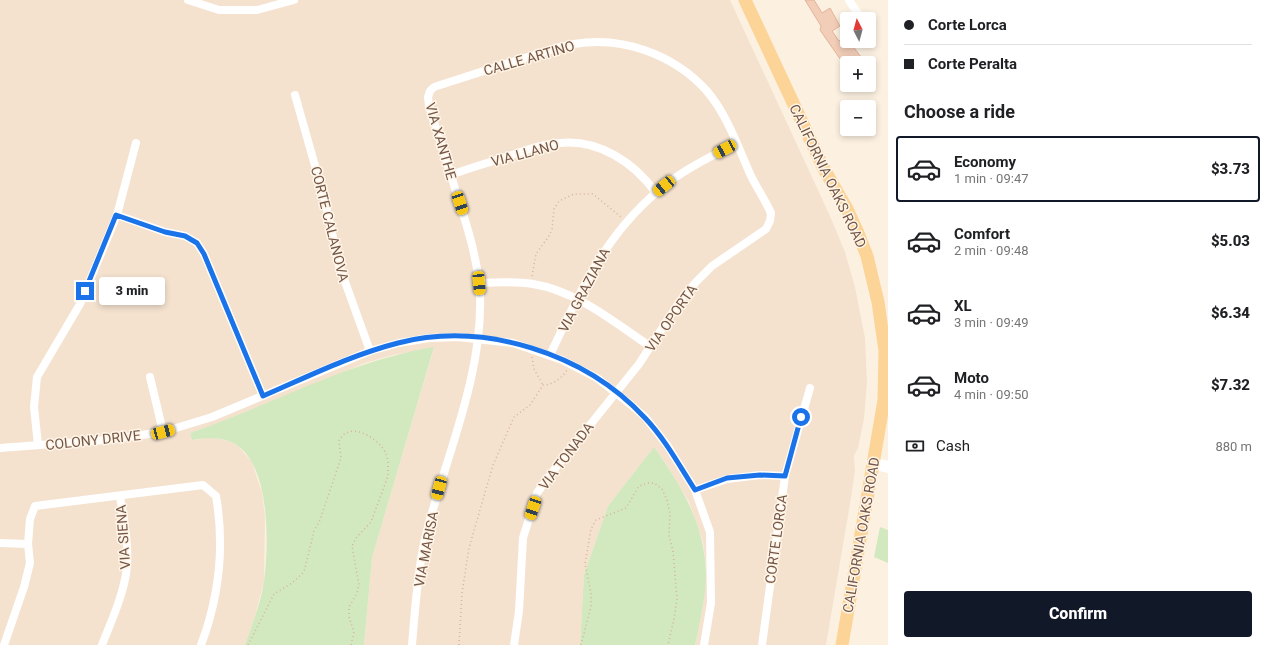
<!DOCTYPE html>
<html lang="en">
<head>
<meta charset="utf-8">
<style>
  body { margin:0; font-family:Roboto,sans-serif; background:#f2f2f2; color:#202124; height:100vh; display:flex; flex-direction:column; font-size:15px; white-space:nowrap }
  * { box-sizing:border-box; margin:0 }
  p { font-size:13px; color:#757577 }
  .icon { flex:none; width:22px; height:22px; fill:none; stroke:currentColor; stroke-width:2; stroke-linecap:round; stroke-linejoin:round }
  .map { position:relative; flex:1; overflow:hidden }
  .drawer { display:flex; flex-direction:column; background:#fff; width:380px }
  .drawer>* { flex:none }
  .hud { display:grid; align-content:center; height:88px; padding:0 16px; background:#fff }
  .needle { width:26px; rotate:354deg }
  .buttons { position:absolute; left:840px; top:12px; display:grid; gap:8px }
  .buttons a { display:grid; place-items:center; width:36px; height:36px; border-radius:4px; background:#fff; box-shadow:0 2px 6px #0003; font-size:20px }
  .end { position:absolute; width:18px; height:18px; margin:-9px; border:5px solid #1a73e8; background:#fff; box-shadow:0 0 0 2px #fff }
  .from { border-radius:50% }
  .bubble { position:absolute; height:28px; border-radius:4px; background:#fff; box-shadow:0 2px 6px #0003; font-size:13px; font-weight:800; line-height:28px; text-align:center }
  .car { position:absolute; width:12px; height:24px; margin:-12px -6px; border-radius:5px; box-shadow:0 0 3px 1px #0007; background:linear-gradient(#f5c518 24%,#345 0 40%,#f5c518 0 76%,#345 0 86%,#f5c518 0) }
  .hud b { display:flex; align-items:center; gap:14px; height:38px; font-size:15px }
  .hud b+b { border-top:1px solid #e0e0e0 }
  .hud i { width:10px; height:10px; background:#202124 }
  ul { padding:0; list-style:none }
  li { display:flex; align-items:center; gap:12px; height:66px; margin:0 8px 6px; padding:0 8px; border:2px solid transparent; border-radius:4px }
  li div { flex:1 }
  li b { display:block; font-size:15px }
  li em { font-style:normal; font-weight:800 }
  li.selected { border-color:#111827 }
  li>.icon { width:36px; height:36px; stroke-width:1.5 }
  h2 { padding:0 16px; font-size:18px; line-height:48px }
  .pay { display:flex; align-items:center; gap:10px; height:44px; padding:0 16px; font-size:15px }
  .pay p { margin-inline-start:auto }
  .button { display:flex; gap:8px; margin-top:auto; padding:8px 16px }
  .button a { flex:1; height:46px; border-radius:4px; background:#111827; color:#fff; font-size:16px; font-weight:800; line-height:46px; text-align:center }
  main { display:flex; flex:1; min-height:0 }
  .map>svg:first-child { display:block }
  .residential { fill:#f4e2cf }
  .green { fill:#d2e9bf }
  .building { fill:#f2cdb8; stroke:#e4b398 }
  .lines { fill:none; stroke-linecap:round; stroke-linejoin:round }
  .path { stroke:#d6b19c; stroke-width:1.5; stroke-dasharray:1 3; stroke-linecap:butt }
  .street { stroke:#fff; stroke-width:8 }
  .secondary { stroke:#fff; stroke-width:12 }
  .primary { stroke:#fcd498; stroke-width:13 }
  .route { stroke:#1a73e8; stroke-width:5 }
  .labels { text-anchor:middle; stroke-width:3; stroke-linejoin:round; paint-order:stroke }
  .street-label { font-size:14px; fill:#735648; stroke:#fff5e7 }
</style>
</head>
<body>
<main>
<div class="map">
<svg width="888" height="645" viewBox="0 0 888 645">
  <rect width="100%" height="100%" fill="#fcf1e1"/>
  <path class="residential" d="M 0,0 L 730,0 L 830,216 L 845,252 L 855,287 L 865,338 L 867,382 L 864,419 L 858,448 L 854,456 L 855,471 L 850,504 L 826,645 L 695,645 L 703,607 L 706,565 L 703,542 L 689,502 L 667,465 L 654,447 L 608,506 L 584,575 L 580,645 L 364,645 L 372,558 L 434,348 L 393,355 L 365,363 L 223,422 L 190,433 L 192,440 L 210,438 L 220,439 L 232,442 L 239,447 L 252,462 L 262,493 L 265,516 L 264,581 L 255,616 L 245,645 L 0,645 Z"/>
  <g class="green">
    <path d="M 434,347 L 372,558 L 364,645 L 245,645 C 252,624 261,603 264,581 C 269,545 271,459 231,442 C 219,437 205,438 192,440 L 190,433 C 272,405 348,361 434,347 Z"/>
    <path d="M 654,447 C 685,490 711,536 705,591 C 703,609 699,627 695,645 L 580,645 L 584,575 L 608,506 Z"/>
    <path d="M 880,527 L 888,530 L 888,563 L 874,557 Z"/>
  </g>
  <path class="building" d="M 805,0 L 814,0 L 822,13 L 830,8 L 840,26 L 832,31 L 839,41 L 846,36 L 847,41 L 849,41 L 861,57 L 852,63 L 843,63 L 820,30 L 821,26 Z"/>
  <g class="lines">
    <g class="path">
      <path d="M 532,276 L 536,254 L 549,236 L 552,229 L 554,209 L 559,201 L 574,194 L 593,194 L 621,217"/>
      <path d="M 532,357 L 534,369 L 543,385"/>
      <path d="M 248,645 L 274,594 L 292,583 L 304,572 L 314,531 L 320,520 L 341,458 L 339,441 C 349,419 380,439 386,454 C 389,461 388,469 388,476 L 371,522 L 356,538 L 352,546 L 359,585 L 357,593 L 349,607 L 349,617 L 354,632 L 351,645"/>
      <path d="M 459,645 L 462,593 L 469,548 L 493,465 L 514,417 L 530,405 L 543,385 C 553,385 562,378 567,370"/>
      <path d="M 581,645 L 591,607 L 591,593 L 585,564 L 591,529 L 596,520 L 626,508 L 639,486 L 648,483 L 654,483 L 662,489 L 667,500 L 670,514 L 669,536 L 673,551 L 677,599 L 674,619 L 668,645"/>
    </g>
    <g class="street">
      <path d="M 188,0 L 219,10 L 257,10 L 294,0"/>
      <path d="M 849,0 L 860,17"/>
      <path d="M 295,95 L 325,201 L 339,265 L 370,351"/>
      <path d="M 451,175 C 469,168 488,163 506,157 C 524,151 541,144 560,143 C 598,139 634,162 656,193"/>
      <path d="M 117,215 L 165,232 L 185,236 L 197,243 L 204,254 L 263,396"/>
      <path d="M 479,283 C 497,282 515,281 533,284 C 577,291 615,323 651,347"/>
      <path d="M 550,355 C 582,287 609,226 672,180 C 692,165 715,155 736,143"/>
      <path d="M 150,377 L 163,432"/>
      <path d="M 38,445 L 34,407 L 37,377 L 80,304 L 117,215 L 136,143"/>
      <path d="M 0,448 L 106,440 L 163,432 L 212,417 L 370,351 L 399,343 L 429,338 L 458,337 L 513,343 L 562,360 L 597,378 L 630,404 L 645,417 L 667,445 L 695,490 L 710,532 L 711,603 L 704,645"/>
      <path d="M 695,490 L 727,479 L 760,475 L 785,476"/>
      <path d="M 0,543 L 28,544"/>
      <path d="M 4,645 L 24,587 L 30,563 L 28,544 L 30,519 L 35,506 L 203,485 L 216,496 C 225,548 219,597 201,645"/>
      <path d="M 102,645 C 111,622 122,598 126,574 C 130,549 124,521 120,497"/>
      <path d="M 412,645 C 415,611 417,576 424,543 C 443,462 483,379 480,295 C 478,261 468,228 457,195 C 448,165 438,135 429,106 L 428,97 L 430,91 L 434,87 C 462,78 490,69 518,60 C 536,55 555,47 574,44 C 622,36 673,54 706,90 C 727,114 738,147 751,176 C 757,188 765,200 771,213 L 770,221 L 766,229 L 712,266 L 696,282 L 680,301 L 639,364 L 557,466 L 537,493 L 523,538 L 519,611 L 514,645"/>
      <path d="M 762,645 L 785,476 L 810,388"/>
    </g>
    <path class="secondary" d="M 872,463 L 888,467"/>
    <path class="primary" d="M 745,0 L 824,169 L 847,209 L 858,233 L 867,256 L 878,302 L 885,351 L 884,400 L 842,645"/>
  </g>
  <g class="lines">
    <path class="route" d="M 85,291 L 116,215 L 165,232 L 185,236 L 197,243 L 204,254 L 263,396 C 307,377 351,355 398,343 C 484,321 585,353 645,418 C 665,439 679,465 695,490 L 727,478 L 760,475 L 785,476 L 801,417"/>
  </g>
  <g class="labels">
    <g class="street-label">
      <text transform="translate(529 58) rotate(-16)" y="5">CALLE ARTINO</text>
      <text transform="translate(441 141) rotate(74)" y="5">VIA XANTHE</text>
      <text transform="translate(525 153) rotate(-15)" y="5">VIA LLANO</text>
      <text transform="translate(828 176) rotate(64)" y="5">CALIFORNIA OAKS ROAD</text>
      <text transform="translate(330 224) rotate(76)" y="5">CORTE CALANOVA</text>
      <text transform="translate(584 290) rotate(-62)" y="5">VIA GRAZIANA</text>
      <text transform="translate(671 318) rotate(-55)" y="5">VIA OPORTA</text>
      <text transform="translate(93 440) rotate(-6)" y="5">COLONY DRIVE</text>
      <text transform="translate(566 456) rotate(-53)" y="5">VIA TONADA</text>
      <text transform="translate(861 535) rotate(-80)" y="5">CALIFORNIA OAKS ROAD</text>
      <text transform="translate(123 537) rotate(-94)" y="5">VIA SIENA</text>
      <text transform="translate(776 539) rotate(-82)" y="5">CORTE LORCA</text>
      <text transform="translate(426 549) rotate(-79)" y="5">VIA MARISA</text>
    </g>
  </g>
</svg>
<div class="buttons">
<a><svg class="needle" viewBox="-14 -14 28 28"><path d="M0-13l5 13h-10z" fill="#e53935"/><path d="M0 13l5-13h-10z" fill="#757577"/></svg></a>
<a>+</a>
<a>−</a>
</div>
<i class="end from" style="left:801px;top:417px"></i>
<i class="end" style="left:85px;top:291px"></i>
<div class="bubble" style="left:99px;top:277px;width:66px">3 min</div>
<i class="car" style="left:725px;top:149px;rotate:242deg"></i>
<i class="car" style="left:664px;top:186px;rotate:231deg"></i>
<i class="car" style="left:460px;top:203px;rotate:162deg"></i>
<i class="car" style="left:479px;top:283px;rotate:175deg"></i>
<i class="car" style="left:163px;top:432px;rotate:75deg"></i>
<i class="car" style="left:439px;top:488px;rotate:195deg"></i>
<i class="car" style="left:533px;top:508px;rotate:198deg"></i>
</div>
<section class="drawer">
<div class="hud">
<b><i class="from"></i>Corte Lorca</b>
<b><i></i>Corte Peralta</b>
</div>
<h2>Choose a ride</h2>
<ul>
<li class="selected"><svg class="icon" aria-label="car" viewBox="0 0 24 24"><path d="M5 17H2v-5l4-1 3-4h7l3 4 3 1v5h-3M9 17h6M6 11h13"/><circle cx="7" cy="17" r="2"/><circle cx="17" cy="17" r="2"/></svg><div><b>Economy</b><p>1 min · 09:47</p></div><em>$3.73</em></li>
<li><svg class="icon" aria-label="car" viewBox="0 0 24 24"><path d="M5 17H2v-5l4-1 3-4h7l3 4 3 1v5h-3M9 17h6M6 11h13"/><circle cx="7" cy="17" r="2"/><circle cx="17" cy="17" r="2"/></svg><div><b>Comfort</b><p>2 min · 09:48</p></div><em>$5.03</em></li>
<li><svg class="icon" aria-label="car" viewBox="0 0 24 24"><path d="M5 17H2v-5l4-1 3-4h7l3 4 3 1v5h-3M9 17h6M6 11h13"/><circle cx="7" cy="17" r="2"/><circle cx="17" cy="17" r="2"/></svg><div><b>XL</b><p>3 min · 09:49</p></div><em>$6.34</em></li>
<li><svg class="icon" aria-label="car" viewBox="0 0 24 24"><path d="M5 17H2v-5l4-1 3-4h7l3 4 3 1v5h-3M9 17h6M6 11h13"/><circle cx="7" cy="17" r="2"/><circle cx="17" cy="17" r="2"/></svg><div><b>Moto</b><p>4 min · 09:50</p></div><em>$7.32</em></li>
</ul>
<div class="pay"><svg class="icon" aria-label="cash" viewBox="0 0 24 24"><path d="M3 7h18v10H3z"/><circle cx="12" cy="12" r="2"/></svg>Cash<p>880 m</p></div>
<div class="button"><a>Confirm</a></div>
</section>
</main>
</body>
</html>
